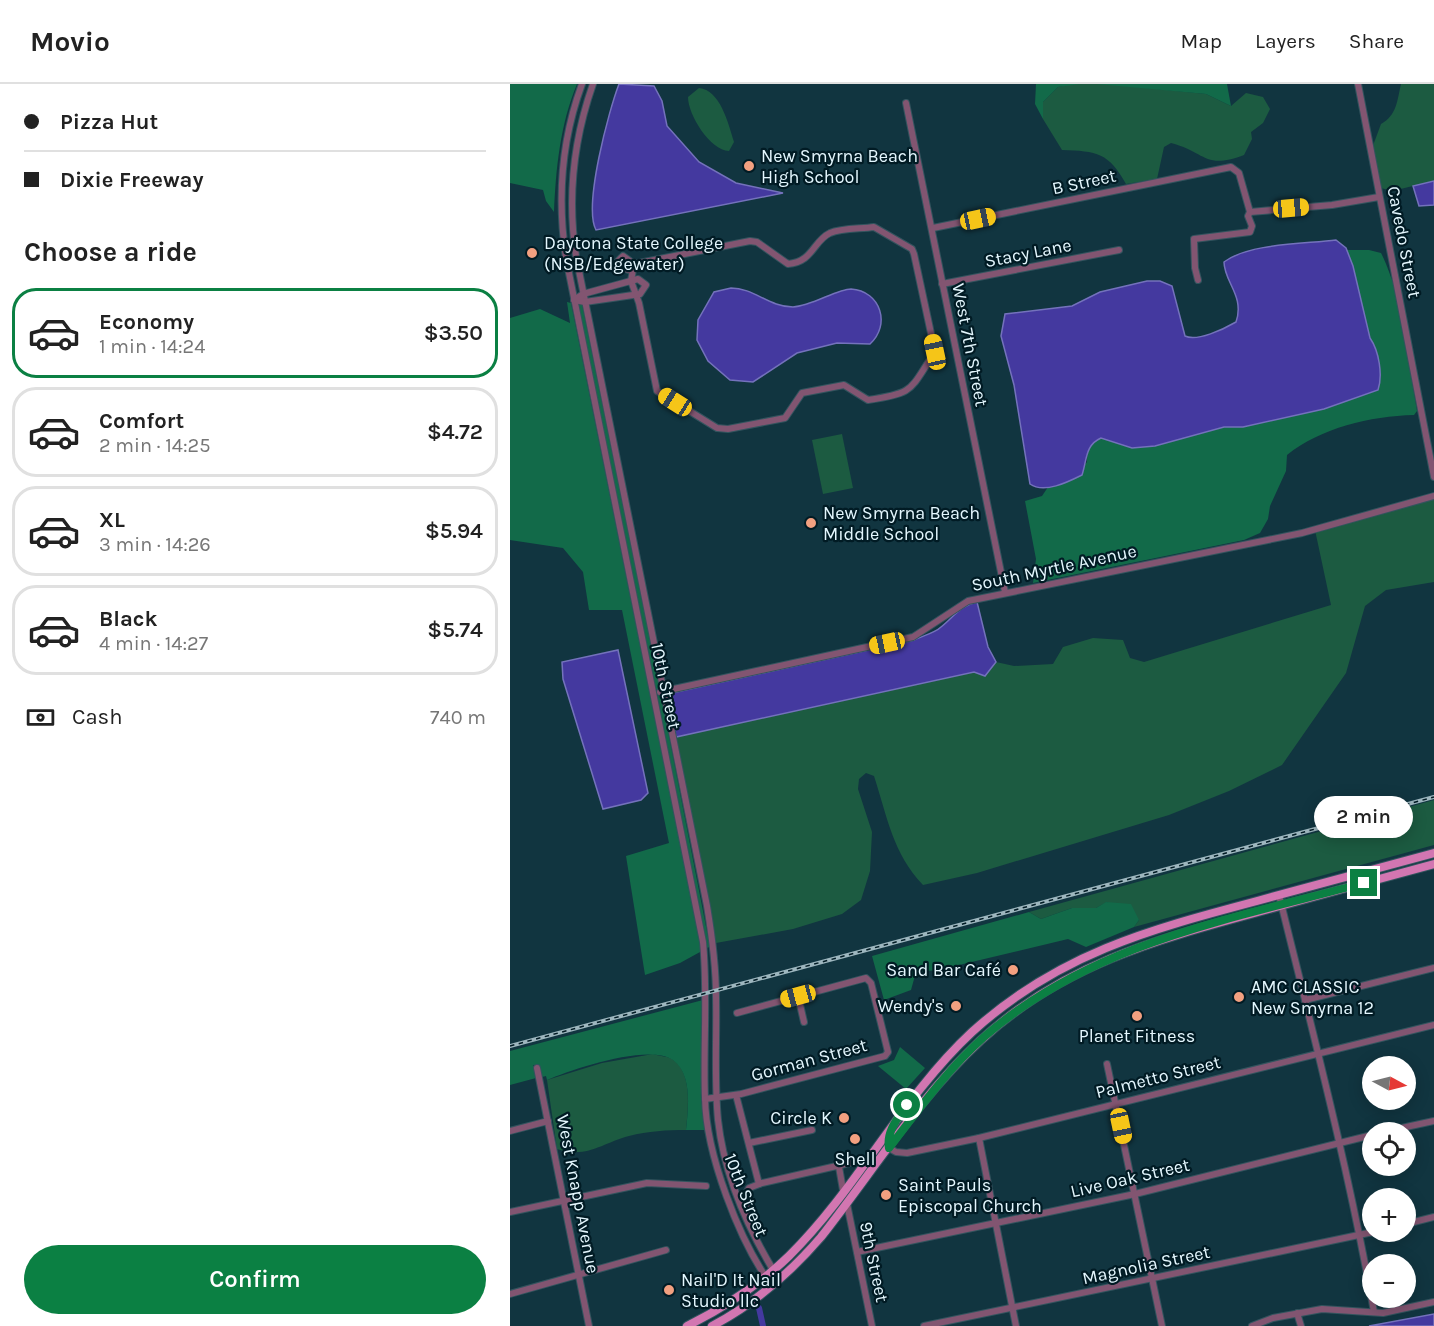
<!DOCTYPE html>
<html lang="en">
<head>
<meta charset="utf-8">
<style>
  body { margin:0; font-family:Karla,sans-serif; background:#f2f2f2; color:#222; height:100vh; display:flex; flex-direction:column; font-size:22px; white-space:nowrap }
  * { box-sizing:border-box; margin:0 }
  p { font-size:20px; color:#767676 }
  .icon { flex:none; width:33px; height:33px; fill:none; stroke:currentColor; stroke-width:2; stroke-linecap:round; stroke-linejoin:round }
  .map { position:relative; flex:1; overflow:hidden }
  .side { display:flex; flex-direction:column; background:#fff; width:510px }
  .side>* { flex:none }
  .banner { display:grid; align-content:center; height:132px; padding:0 24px; background:#fff }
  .needle { width:39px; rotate:97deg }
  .buttons { position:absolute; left:852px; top:972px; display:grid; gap:12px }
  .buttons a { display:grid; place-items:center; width:54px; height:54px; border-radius:50%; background:#fff; box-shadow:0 3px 15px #0003; font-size:30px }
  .end { position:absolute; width:27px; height:27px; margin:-14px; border:8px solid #0b8043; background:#fff; box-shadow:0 0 0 3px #fff }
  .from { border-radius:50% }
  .bubble { position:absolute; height:42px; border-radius:21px; background:#fff; box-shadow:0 3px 15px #0003; font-size:20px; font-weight:600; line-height:42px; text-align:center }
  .car { position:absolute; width:18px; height:36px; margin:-18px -9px; border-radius:8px; box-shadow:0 0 4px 2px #0007; background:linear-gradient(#f5c518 24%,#345 0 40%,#f5c518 0 76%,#345 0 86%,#f5c518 0) }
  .banner b { display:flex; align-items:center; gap:21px; height:57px; font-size:22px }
  .banner b+b { border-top:2px solid #e0e0e0 }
  .banner i { width:15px; height:15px; background:#222 }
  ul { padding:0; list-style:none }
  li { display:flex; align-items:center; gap:18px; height:90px; margin:0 12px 9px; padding:0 12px; border:3px solid #e0e0e0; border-radius:24px }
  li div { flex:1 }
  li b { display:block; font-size:22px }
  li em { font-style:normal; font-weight:600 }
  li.on { border-color:#0b8043 }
  li>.icon { width:54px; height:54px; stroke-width:1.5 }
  h2 { padding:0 24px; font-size:27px; line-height:72px }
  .pay { display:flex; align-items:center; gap:15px; height:66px; padding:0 24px; font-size:22px }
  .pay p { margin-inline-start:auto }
  .cta { display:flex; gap:12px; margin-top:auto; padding:12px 24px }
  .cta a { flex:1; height:69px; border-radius:36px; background:#0b8043; color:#fff; font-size:24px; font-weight:600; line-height:69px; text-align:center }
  header { display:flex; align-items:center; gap:36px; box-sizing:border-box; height:84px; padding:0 30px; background:#fff; border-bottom:2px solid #e0e0e0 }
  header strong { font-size:28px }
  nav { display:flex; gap:33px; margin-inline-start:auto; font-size:21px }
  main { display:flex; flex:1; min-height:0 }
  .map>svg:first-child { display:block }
  .green { fill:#1c5b41 }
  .forest { fill:#126a49 }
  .water { fill:#44399f; stroke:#7472bc; stroke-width:1.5 }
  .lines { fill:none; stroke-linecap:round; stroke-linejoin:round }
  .canal { stroke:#44399f; stroke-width:6 }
  .minor-casing { stroke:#33545e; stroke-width:8 }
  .major-casing { stroke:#33545e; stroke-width:10 }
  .minor { stroke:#825571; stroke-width:6 }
  .major { stroke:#d276b1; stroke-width:8 }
  .rail-casing { stroke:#9db6be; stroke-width:4 }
  .rail { stroke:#011b24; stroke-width:1.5; stroke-dasharray:4.5; stroke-linecap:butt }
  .route { stroke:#0b8043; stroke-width:8 }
  .poi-dot { fill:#f2a080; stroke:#011b24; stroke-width:2 }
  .labels { text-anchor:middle; stroke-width:4.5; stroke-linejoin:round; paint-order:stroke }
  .poi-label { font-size:18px; fill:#e4f7fe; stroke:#011b24; text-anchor:start }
  .street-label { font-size:18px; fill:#e4f7fe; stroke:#011b24 }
</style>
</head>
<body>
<header>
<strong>Movio</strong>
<nav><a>Map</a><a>Layers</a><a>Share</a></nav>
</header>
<main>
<section class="side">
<div class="banner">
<b><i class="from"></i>Pizza Hut</b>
<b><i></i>Dixie Freeway</b>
</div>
<h2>Choose a ride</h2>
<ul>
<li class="on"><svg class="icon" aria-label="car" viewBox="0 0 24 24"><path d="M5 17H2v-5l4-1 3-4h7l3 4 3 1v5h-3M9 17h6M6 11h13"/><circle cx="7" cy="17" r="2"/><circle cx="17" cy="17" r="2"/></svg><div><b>Economy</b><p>1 min · 14:24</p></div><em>$3.50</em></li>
<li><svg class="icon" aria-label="car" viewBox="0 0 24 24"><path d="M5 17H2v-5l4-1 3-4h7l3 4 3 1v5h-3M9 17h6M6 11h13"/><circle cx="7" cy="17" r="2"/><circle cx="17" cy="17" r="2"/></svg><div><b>Comfort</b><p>2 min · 14:25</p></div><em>$4.72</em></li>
<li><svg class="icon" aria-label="car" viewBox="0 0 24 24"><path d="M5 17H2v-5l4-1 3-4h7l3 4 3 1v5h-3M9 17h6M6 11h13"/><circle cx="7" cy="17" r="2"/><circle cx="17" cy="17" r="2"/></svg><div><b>XL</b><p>3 min · 14:26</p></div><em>$5.94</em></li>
<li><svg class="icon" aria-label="car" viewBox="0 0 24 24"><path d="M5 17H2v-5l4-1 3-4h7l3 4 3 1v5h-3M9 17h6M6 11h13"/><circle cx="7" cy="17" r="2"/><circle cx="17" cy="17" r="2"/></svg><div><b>Black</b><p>4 min · 14:27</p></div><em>$5.74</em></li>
</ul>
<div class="pay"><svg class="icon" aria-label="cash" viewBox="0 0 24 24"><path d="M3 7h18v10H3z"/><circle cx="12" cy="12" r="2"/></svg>Cash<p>740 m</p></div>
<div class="cta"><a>Confirm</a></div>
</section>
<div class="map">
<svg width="924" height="1242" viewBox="0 0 924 1242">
  <rect width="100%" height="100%" fill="#113540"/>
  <g class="green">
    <path d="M 561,0 L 598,0 L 696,10 L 721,22 L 736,9 L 753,13 L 760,25 L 753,39 L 741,48 L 742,55 L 734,71 C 694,86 696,68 661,59 L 654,63 L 647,95 L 616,100 C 599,69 587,67 552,66 L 533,35 L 533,18 L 548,3 Z"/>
    <path d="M 891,0 L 924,0 L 924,97 L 882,107 L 871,104 L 861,67 L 871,40 C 887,31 887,17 891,0 Z"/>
    <path d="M 189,4 C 210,6 218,38 224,58 L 219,67 C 200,66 178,31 178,13 Z"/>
    <path d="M 332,350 L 343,404 L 313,410 L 302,356 Z"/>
    <path d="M 924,412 L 924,498 L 876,506 L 855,522 L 836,589 L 772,681 L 719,707 L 659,731 L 467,789 L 413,801 C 383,770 377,732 364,692 L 356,689 L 349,695 L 348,705 L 362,748 L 360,787 L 351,816 L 332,830 L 283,845 L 206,859 L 166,653 L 465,588 L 475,592 L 486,578 L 504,582 L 543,580 L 553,563 L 583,554 L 613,556 L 620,574 L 634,578 L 821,521 L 805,446 Z"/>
    <path d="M 924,716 L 924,761 L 624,843 L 629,836 L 597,818 L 586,824 L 562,824 L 531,835 L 519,828 Z"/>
    <path d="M 143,970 C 149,972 157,972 162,975 C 183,988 178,1026 176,1046 C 157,1046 138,1047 119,1052 C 92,1059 77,1075 47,1065 L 37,996 L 92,979 Z"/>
  </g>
  <g class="forest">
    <path d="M 0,0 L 67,0 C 50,41 46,84 44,128 L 36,117 L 33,106 L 0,99 Z"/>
    <path d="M 526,0 L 571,0 L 548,3 L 533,18 L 533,35 L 525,20 Z"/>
    <path d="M 586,0 L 717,0 L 721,22 L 696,10 Z"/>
    <path d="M 837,166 L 859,166 L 871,169 C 878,182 880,194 887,206 L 907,327 L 904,331 C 860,332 811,344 777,371 L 776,387 L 760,422 L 758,435 L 750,449 L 734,456 L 523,499 L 526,475 L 515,417 L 532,412 L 538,403 L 559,397 L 577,378 C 577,365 580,359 591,354 L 622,364 L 645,362 L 714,343 L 733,343 L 814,325 L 868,306 C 873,291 869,267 860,254 Z"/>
    <path d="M 57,218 L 61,219 L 190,858 L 190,868 L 170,879 L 135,891 L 116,772 L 159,759 L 112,526 L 79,526 L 73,488 L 53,464 L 0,456 L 0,234 L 30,225 L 60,239 Z"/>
    <path d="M 67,220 L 72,220 L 150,605 L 145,606 Z"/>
    <path d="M 151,611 L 200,863 L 196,864 L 146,612 Z"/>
    <path d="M 596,818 L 621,820 L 629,836 L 624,843 L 576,863 L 558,855 L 428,886 L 406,888 L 401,906 L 374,916 L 362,872 L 519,828 L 531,835 L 562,824 L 586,824 Z"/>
    <path d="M 193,916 L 191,1013 L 195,1046 L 176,1046 C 178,1025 183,991 163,976 C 139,959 62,985 37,996 L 36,992 L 32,993 L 29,981 L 23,981 L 26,994 L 0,1001 L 0,967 Z"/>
    <path d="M 390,963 L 415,984 L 396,1005 L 368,982 L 384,976 Z"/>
  </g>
  <g class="water">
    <path d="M 109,0 L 144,2 L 152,17 L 157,42 L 189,78 L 226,99 L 273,109 L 86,146 C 73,122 99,26 109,0 Z"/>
    <path d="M 924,97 L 924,121 L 909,122 L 903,102 Z"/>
    <path d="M 826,156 L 836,164 L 843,182 L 860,254 C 869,267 873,291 868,306 L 814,325 L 733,343 L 714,343 L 645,362 L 622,364 L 591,354 C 575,361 577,376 572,391 C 558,398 534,410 520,400 L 504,301 L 491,252 L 495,230 L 562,222 L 590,208 L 637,197 L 650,197 L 662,202 L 675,252 C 687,258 714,245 726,238 C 735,212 714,198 714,178 C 739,159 796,160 826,156 Z"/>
    <path d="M 221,204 C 244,204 259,223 283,223 C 302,222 327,205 341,205 C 371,207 381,241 360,260 L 327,259 L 287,269 L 243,298 L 220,296 L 198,277 L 187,256 L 188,236 L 204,208 Z"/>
    <path d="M 467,518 L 478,563 L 486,578 L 475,592 L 464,588 L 166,653 L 157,610 L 404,556 C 412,552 425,549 431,543 C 445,532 449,522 467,518 Z"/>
    <path d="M 108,566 L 138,709 L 131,716 L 93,725 L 53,595 L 52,578 Z"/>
    <path d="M 924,1230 L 924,1242 L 859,1242 Z"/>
  </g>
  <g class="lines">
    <path class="canal" d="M 249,1224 L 253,1242"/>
    <defs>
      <g id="minor">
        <path d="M 72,0 C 51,57 47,114 56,174 L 193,858 C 198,910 193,962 195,1014 C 196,1070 229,1157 262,1202"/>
        <path d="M 83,0 C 63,57 57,112 66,172 L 197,822 C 202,852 206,882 206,913 C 207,954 204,995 208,1036 C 214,1090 237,1143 265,1189"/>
        <path d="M 848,0 L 924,393"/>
        <path d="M 396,19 L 495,508"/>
        <path d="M 364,143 L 402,165 L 404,170 L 425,268 C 399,306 406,309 358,316 L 334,301 L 292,309 L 275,334 L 218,345 L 207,344 L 147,307 L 129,219 L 121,197 L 124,180 L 240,157 L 247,158 L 278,180 C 303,178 303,157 320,149 C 332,144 351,145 364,143 Z"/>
        <path d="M 423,144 L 721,83 L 729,89 L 740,128"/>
        <path d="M 122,187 L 112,184 L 108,177 L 113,172 L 124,180"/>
        <path d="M 128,195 L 136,201 L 130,210 L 75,218 L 64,216 L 73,210 Z"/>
        <path d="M 688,196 L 685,184 L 684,155 L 740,148 L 742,142 L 738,132 L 740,128 L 822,121 L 869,113"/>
        <path d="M 432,200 L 609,166"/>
        <path d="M 150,608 L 403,553 L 458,517 L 792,449 L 924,412"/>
        <path d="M 769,811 C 803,949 839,1087 864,1228"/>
        <path d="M 288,912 L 294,938"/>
        <path d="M 795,916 L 924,884"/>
        <path d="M 597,980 L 652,1242"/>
        <path d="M 27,984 L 79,1242"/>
        <path d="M 226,1011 L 249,1100"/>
        <path d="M 195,1015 L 231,1010 L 375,972 L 378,968 L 361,899 L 356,894 L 227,929"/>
        <path d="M 0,1047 L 38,1037"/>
        <path d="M 873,1048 L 924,1037"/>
        <path d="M 469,1054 L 506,1242"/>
        <path d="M 239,1059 L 302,1046"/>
        <path d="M 379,1064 L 386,1068 L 397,1069 L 469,1054 L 924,941"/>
        <path d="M 329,1083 L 333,1106"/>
        <path d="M 337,1120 L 362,1242"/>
        <path d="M 0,1128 L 137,1099 L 196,1102"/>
        <path d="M 896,1140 L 924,1133"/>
        <path d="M 242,1144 L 243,1137 L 234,1113 L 239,1104 L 252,1099 L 357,1075"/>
        <path d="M 347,1168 L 625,1110 L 862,1051"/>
        <path d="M 0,1210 L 156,1166"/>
        <path d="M 787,1229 L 791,1242"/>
        <path d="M 414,1242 L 863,1148"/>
        <path d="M 742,1242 L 763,1234 L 812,1225 L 873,1229 L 924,1218"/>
      </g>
      <g id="major">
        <path d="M 177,1242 C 215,1223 249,1201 279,1172 C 348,1104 391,1014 462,948 C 548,870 638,846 747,817 C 806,801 865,785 924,769"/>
        <path d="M 202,1242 C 244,1220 280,1189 311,1153 C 363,1087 409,1013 471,956 C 552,881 645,856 748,828 C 807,812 865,796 924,780"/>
      </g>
    </defs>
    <use href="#minor" class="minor-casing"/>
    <use href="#major" class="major-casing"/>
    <use href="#minor" class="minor"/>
    <use href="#major" class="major"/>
    <defs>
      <path id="rail" d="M 0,962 L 924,713"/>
    </defs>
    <use href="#rail" class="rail-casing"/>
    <use href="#rail" class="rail"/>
  </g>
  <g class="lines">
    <path class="route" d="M 397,1021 C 388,1034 376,1047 379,1064 C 409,1025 437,986 474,953 C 581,859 721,835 854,799"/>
  </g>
  <g class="poi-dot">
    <circle cx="239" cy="82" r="6"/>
    <circle cx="22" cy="169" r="6"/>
    <circle cx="301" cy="439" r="6"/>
    <circle cx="503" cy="886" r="6"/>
    <circle cx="729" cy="913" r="6"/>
    <circle cx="446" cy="922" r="6"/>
    <circle cx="627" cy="932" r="6"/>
    <circle cx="334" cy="1034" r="6"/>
    <circle cx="345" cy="1055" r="6"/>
    <circle cx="376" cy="1111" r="6"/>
    <circle cx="159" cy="1206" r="6"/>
  </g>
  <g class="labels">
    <g class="poi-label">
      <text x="251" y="78">New Smyrna Beach<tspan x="251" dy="21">High School</tspan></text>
      <text x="34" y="165">Daytona State College<tspan x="34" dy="21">(NSB/Edgewater)</tspan></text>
      <text x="313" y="435">New Smyrna Beach<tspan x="313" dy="21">Middle School</tspan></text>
      <text x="491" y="892" text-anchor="end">Sand Bar Café</text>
      <text x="741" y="909">AMC CLASSIC<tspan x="741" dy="21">New Smyrna 12</tspan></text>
      <text x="434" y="928" text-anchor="end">Wendy's</text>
      <text x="627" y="958" text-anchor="middle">Planet Fitness</text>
      <text x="322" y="1040" text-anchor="end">Circle K</text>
      <text x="345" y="1081" text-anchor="middle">Shell</text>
      <text x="388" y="1107">Saint Pauls<tspan x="388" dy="21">Episcopal Church</tspan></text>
      <text x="171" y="1202">Nail'D It Nail<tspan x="171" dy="21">Studio llc</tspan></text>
    </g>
    <g class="street-label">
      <text transform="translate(574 98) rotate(-12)" y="6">B Street</text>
      <text transform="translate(894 158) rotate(79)" y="6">Cavedo Street</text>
      <text transform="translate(518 169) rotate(-11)" y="6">Stacy Lane</text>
      <text transform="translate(460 261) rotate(79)" y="6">West 7th Street</text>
      <text transform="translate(544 484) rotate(-12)" y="6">South Myrtle Avenue</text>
      <text transform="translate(156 602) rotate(78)" y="6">10th Street</text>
      <text transform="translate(299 976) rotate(-15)" y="6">Gorman Street</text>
      <text transform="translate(648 993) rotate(-14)" y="6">Palmetto Street</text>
      <text transform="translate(620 1094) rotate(-13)" y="6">Live Oak Street</text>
      <text transform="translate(68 1110) rotate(79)" y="6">West Knapp Avenue</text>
      <text transform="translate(236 1111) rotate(68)" y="6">10th Street</text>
      <text transform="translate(364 1178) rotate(78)" y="6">9th Street</text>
      <text transform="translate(636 1181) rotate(-12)" y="6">Magnolia Street</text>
    </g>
  </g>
</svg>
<div class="buttons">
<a><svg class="needle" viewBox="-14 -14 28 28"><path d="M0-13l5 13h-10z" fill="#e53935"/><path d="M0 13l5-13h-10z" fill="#767676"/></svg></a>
<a><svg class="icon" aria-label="locate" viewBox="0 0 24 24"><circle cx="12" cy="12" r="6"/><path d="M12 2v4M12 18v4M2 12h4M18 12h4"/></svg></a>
<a>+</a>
<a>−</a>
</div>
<i class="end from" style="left:397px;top:1021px"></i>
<i class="end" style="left:854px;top:799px"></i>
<div class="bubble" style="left:804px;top:712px;width:99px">2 min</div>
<i class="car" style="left:781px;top:124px;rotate:85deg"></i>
<i class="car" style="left:468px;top:135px;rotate:78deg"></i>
<i class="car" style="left:425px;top:268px;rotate:348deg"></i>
<i class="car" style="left:165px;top:318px;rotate:302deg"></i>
<i class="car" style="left:377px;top:559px;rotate:258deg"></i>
<i class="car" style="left:288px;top:912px;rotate:255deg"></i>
<i class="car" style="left:611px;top:1042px;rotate:168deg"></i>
</div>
</main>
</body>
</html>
